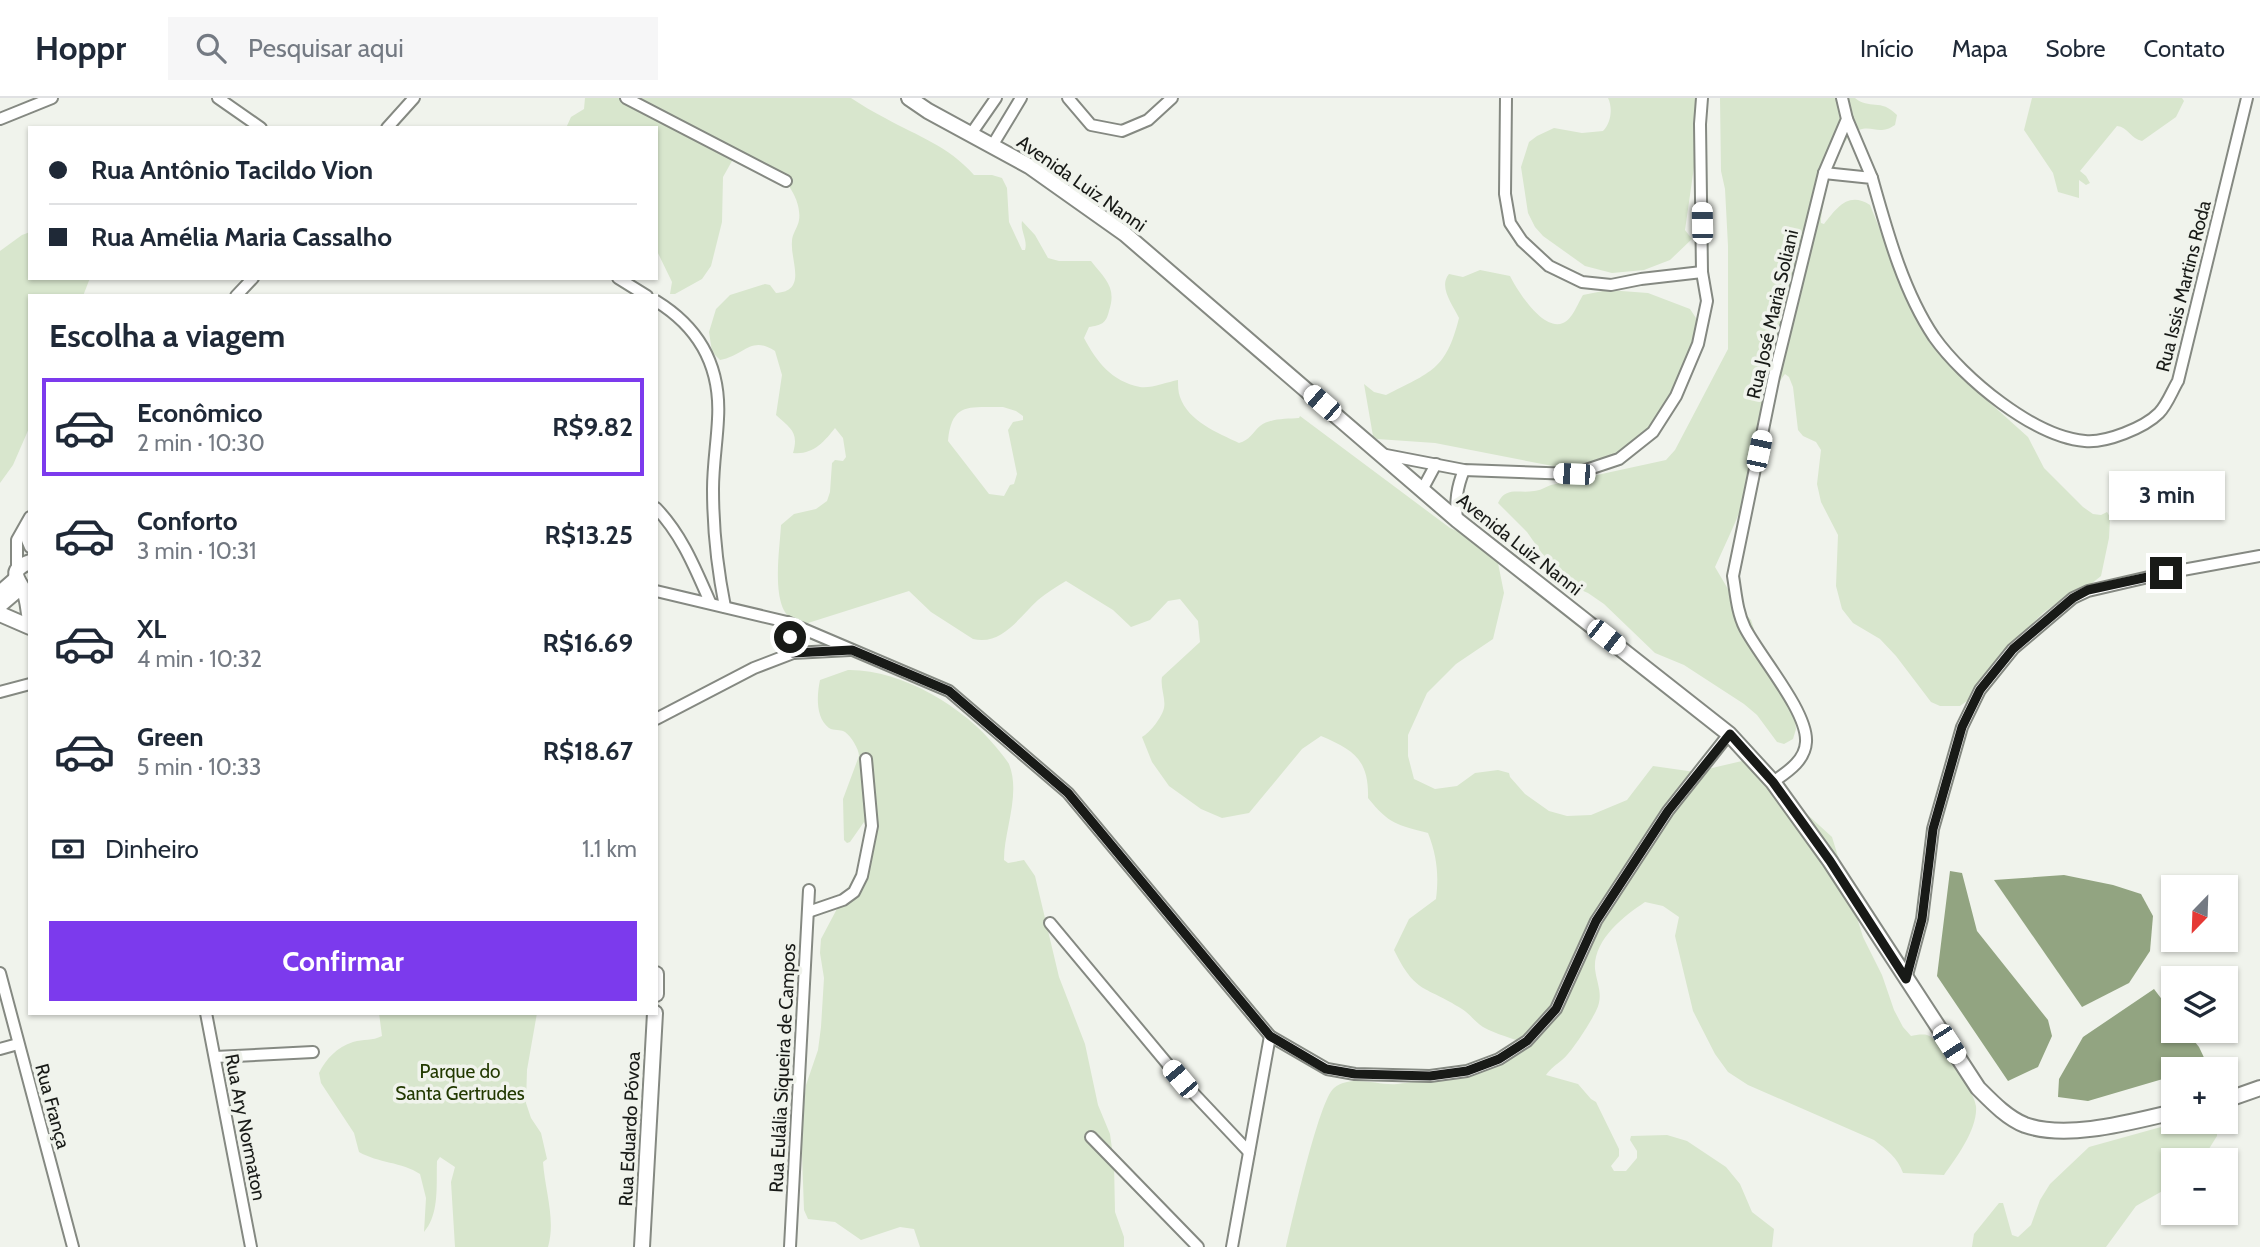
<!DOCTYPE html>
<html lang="pt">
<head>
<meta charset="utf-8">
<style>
  body { margin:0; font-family:Cabin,sans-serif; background:#f6f6f7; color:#1f2937; height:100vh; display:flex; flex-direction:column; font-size:26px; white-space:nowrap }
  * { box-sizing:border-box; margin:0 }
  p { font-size:23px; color:#747a83 }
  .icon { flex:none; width:38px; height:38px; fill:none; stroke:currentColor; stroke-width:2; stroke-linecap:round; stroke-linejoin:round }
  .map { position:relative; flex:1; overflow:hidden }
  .side { position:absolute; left:28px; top:196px; width:630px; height:721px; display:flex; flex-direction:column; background:#fff; border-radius:0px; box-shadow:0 2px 5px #0004 }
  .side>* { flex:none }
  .top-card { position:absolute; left:28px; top:28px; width:630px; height:154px; border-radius:0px; box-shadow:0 2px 5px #0004; display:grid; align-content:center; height:154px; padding:0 21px; background:#fff }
  .needle { width:46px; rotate:203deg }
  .buttons { position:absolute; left:2161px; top:777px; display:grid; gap:14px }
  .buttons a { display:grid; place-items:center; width:77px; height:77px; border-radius:0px; background:#fff; box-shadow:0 2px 5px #0004; font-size:35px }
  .end { position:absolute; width:32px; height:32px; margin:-16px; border:9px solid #181a17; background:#fff; box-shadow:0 0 0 4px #fff }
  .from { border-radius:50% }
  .bubble { position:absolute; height:49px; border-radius:0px; background:#fff; box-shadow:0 2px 5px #0004; font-size:23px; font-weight:800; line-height:49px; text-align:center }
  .car { position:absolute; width:21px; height:42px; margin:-21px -10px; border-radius:9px; box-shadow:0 0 5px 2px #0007; background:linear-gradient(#fff 24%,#345 0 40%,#fff 0 76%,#345 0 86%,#fff 0) }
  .top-card b { display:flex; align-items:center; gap:24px; height:66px; font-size:26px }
  .top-card b+b { border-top:2px solid #e0e1e3 }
  .top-card i { width:18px; height:18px; background:#1f2937 }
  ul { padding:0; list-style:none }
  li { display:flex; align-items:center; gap:21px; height:98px; margin:0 14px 10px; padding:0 7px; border:4px solid transparent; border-radius:0px }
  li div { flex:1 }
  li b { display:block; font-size:26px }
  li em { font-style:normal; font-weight:800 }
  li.active { border-color:#7c3aed }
  li>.icon { width:63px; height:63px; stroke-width:1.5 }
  h2 { padding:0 21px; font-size:32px; line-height:84px }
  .pay { display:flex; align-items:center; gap:18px; height:77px; padding:0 21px; font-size:26px }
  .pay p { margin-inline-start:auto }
  .primary-button { display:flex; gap:14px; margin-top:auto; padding:14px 21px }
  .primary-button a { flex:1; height:80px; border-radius:0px; background:#7c3aed; color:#fff; font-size:28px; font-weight:800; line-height:80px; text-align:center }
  header { display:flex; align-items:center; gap:42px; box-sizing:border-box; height:98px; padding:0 35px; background:#fff; border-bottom:2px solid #e0e1e3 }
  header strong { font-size:33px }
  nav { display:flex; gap:38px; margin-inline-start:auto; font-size:24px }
  .search { width:490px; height:63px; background:#f6f6f7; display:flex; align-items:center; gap:18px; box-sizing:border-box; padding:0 24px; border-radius:0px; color:#747a83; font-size:26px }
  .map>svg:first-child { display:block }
  .green { fill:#d8e6cd; fill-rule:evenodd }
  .water { fill:#92a481 }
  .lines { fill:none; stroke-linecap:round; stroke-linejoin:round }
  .minor-casing { stroke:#858982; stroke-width:14 }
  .tertiary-casing { stroke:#858982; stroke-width:18 }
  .minor { stroke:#fff; stroke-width:10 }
  .tertiary { stroke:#fff; stroke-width:14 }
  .route { stroke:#181a17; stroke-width:9 }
  .labels { text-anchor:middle; stroke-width:7; stroke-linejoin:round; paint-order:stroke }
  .street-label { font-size:19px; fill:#181a17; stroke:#f0f3ec }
  .park-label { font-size:19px; fill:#223901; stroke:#f0f3ec }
</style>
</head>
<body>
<header>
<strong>Hoppr</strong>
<div class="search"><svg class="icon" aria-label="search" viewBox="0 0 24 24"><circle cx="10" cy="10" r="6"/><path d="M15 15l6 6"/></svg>Pesquisar aqui</div>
<nav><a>Início</a><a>Mapa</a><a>Sobre</a><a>Contato</a></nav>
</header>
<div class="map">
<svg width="2260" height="1149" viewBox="0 0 2260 1149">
  <rect width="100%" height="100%" fill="#f0f3ec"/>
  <g class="green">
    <path d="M 585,0 L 851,0 C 862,7 873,14 885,20 C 919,39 947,47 974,77 L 992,77 L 1002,80 L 1007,90 L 1009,124 L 1022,152 L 1025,152 C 1028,142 1020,133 1022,123 L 1035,137 L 1048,160 L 1059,163 L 1091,163 C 1105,181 1117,189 1109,213 C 1106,226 1101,227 1089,229 L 1084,240 C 1097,264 1111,283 1140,289 C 1150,291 1167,284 1178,282 C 1178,287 1178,294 1180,299 C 1188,323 1218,335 1239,345 C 1250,342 1252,335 1260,328 C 1271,320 1286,321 1299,320 L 1300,318 L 1450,430 L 1495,450 L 1504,495 L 1493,541 L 1456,566 L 1427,595 L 1408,637 L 1408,658 L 1414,681 L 1435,691 L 1457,688 L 1475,675 L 1498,672 L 1509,675 L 1510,679 L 1525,696 L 1549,713 L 1567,718 L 1591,717 L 1627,702 L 1653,668 L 1695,674 L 1742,663 L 1757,666 L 1798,708 L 1832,739 L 1863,839 L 1882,877 L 1894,912 L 1903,929 L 1911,938 C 1915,937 1923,936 1927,937 C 1941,940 1975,995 1976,1008 C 1978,1031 1956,1060 1944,1077 L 1903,1075 C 1898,1060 1886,1051 1874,1042 L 1748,987 L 1728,974 L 1715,956 L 1693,913 L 1675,838 L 1679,819 L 1663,808 L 1645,804 C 1624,818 1593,842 1595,871 C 1597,887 1604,897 1596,913 C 1590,925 1572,954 1562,962 C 1556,967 1551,970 1546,977 L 1578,986 L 1591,1001 L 1596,1004 L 1619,1051 L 1619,1058 L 1611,1068 L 1614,1073 L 1626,1073 L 1637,1060 L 1637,1053 L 1630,1042 L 1631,1038 L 1667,1037 L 1687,1043 L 1726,1069 L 1740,1086 L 1752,1114 L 1774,1131 L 1772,1149 L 1286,1149 C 1292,1124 1319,1002 1334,990 C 1352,976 1378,988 1397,986 C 1423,983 1498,970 1518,957 C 1522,955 1526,950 1529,946 C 1514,941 1498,937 1483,929 C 1475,924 1470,916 1462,911 C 1425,887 1416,897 1394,852 L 1409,821 L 1436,801 C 1439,777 1437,758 1428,735 C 1397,727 1389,726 1368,700 C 1369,662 1354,652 1321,638 L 1302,651 L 1249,715 L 1222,720 L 1201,711 L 1169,688 L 1152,664 L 1142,639 C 1150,635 1162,619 1164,610 C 1166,601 1160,589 1162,579 L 1200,544 L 1198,523 L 1180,501 L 1168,503 L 1150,522 L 1131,529 L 1113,512 L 1066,483 C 1056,489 1046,495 1038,502 C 1019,519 1002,548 973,541 L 931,514 L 909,493 L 808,525 C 803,524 796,524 792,521 C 770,508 780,450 781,427 L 794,416 L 816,411 L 827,403 L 830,394 L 832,365 L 835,362 L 843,363 L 846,359 L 843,340 L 835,330 C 824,344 813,357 793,355 C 799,334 791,331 776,317 L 782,277 L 775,253 C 751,237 745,257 720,262 L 712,254 L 709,234 L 716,211 L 730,197 L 765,186 L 770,187 L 776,195 C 808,193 790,163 792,143 C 792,136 798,129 799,122 C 803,97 774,62 748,60 C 744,60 737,62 732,63 L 723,79 L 722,124 L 711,168 L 702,181 L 675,196 L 670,196 L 672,184 L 656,151 L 656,30 L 566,30 L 571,19 L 584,11 ZM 1003,309 L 1016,313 L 1023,318 L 1023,322 L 1013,324 L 1008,332 L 1017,376 L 1014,386 L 1010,387 L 1004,398 L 989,396 L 948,343 C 952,303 970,310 1003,309 Z"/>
    <path d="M 1608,0 L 1700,0 L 1699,34 L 1685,132 L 1692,141 L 1670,162 L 1644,172 L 1612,175 L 1585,168 L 1543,138 L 1535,129 L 1528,115 L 1521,69 L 1529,44 L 1537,38 L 1554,30 L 1582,35 L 1603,33 C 1611,25 1613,10 1608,0 Z"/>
    <path d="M 1720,0 L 1855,0 C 1869,12 1881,0 1897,17 L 1895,27 C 1879,38 1873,27 1859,32 C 1836,39 1822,103 1821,125 L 1824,126 C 1837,110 1848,93 1870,107 L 1906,196 L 1936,245 L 1970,287 L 2028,339 L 2044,370 L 2083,409 L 2093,416 L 2101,417 L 2107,414 L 2110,419 L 2109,440 L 2101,478 L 2081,494 L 2061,502 L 2043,515 L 2028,530 L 2019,551 L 1978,595 L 1960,608 L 1940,608 L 1931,604 L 1896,558 L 1880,541 L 1853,525 L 1842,511 L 1836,488 L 1838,437 L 1821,404 L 1817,386 L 1821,352 L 1816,344 L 1803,338 L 1798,332 L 1793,289 L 1789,279 L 1785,276 C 1765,300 1760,358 1749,389 C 1740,416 1727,442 1715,469 L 1738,508 L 1751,522 L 1763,559 L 1795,622 L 1796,631 L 1793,641 L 1784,646 L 1777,644 L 1757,617 L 1744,606 L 1684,567 L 1655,555 L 1604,506 L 1588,495 L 1567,486 L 1553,471 L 1527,434 L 1498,405 C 1506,388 1519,396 1534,393 C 1539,393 1546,389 1551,387 L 1666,362 L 1675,352 L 1728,251 L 1728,148 L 1725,91 L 1721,73 Z"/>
    <path d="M 2032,0 L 2182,0 L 2184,3 L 2176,19 L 2142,43 C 2131,41 2128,29 2117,28 L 2080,73 L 2086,78 L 2090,85 L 2086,87 L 2079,82 L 2079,100 L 2058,94 L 2053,75 L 2024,32 Z"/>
    <path d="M 30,134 L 30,180 L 90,180 L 83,198 L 30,198 L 30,328 L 13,367 L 0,385 L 0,153 L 22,137 Z"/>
    <path d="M 1480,172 L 1510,178 C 1517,192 1543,234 1563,225 C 1572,222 1578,205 1583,197 L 1608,192 L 1648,195 L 1690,211 L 1696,220 L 1696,235 L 1686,275 L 1645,339 L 1605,363 L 1585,369 L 1563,370 L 1435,345 L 1377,341 L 1373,338 L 1364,286 L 1374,294 L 1386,297 C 1431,274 1446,272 1459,220 C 1453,207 1438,189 1449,176 L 1463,179 Z"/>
    <path d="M 848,572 C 901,571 964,609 996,649 C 1000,654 1006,661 1009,666 C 1021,696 1004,732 1004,762 L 1008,765 L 1024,762 L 1035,778 L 1059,879 L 1085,946 L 1098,1007 L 1110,1036 L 1114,1065 L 1115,1114 L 1124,1139 L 1124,1149 L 920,1149 L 914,1131 L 900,1129 L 861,1142 L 835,1124 L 808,1121 L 804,1112 L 801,1030 L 806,987 L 818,952 L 821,929 L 824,880 L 820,855 L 821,841 L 858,771 L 867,732 L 864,724 L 850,744 L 847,745 L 844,742 L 843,701 L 859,658 C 859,651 851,638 845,634 C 840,631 834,633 829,630 C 815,619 817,597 820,582 Z"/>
    <path d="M 379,915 L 537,915 L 527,972 L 526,1005 L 531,1020 L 541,1035 L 547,1061 L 543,1064 C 545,1093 556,1122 548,1149 L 455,1149 L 451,1084 L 455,1069 L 440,1059 L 437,1063 C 436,1085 440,1116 424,1134 L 426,1100 L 420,1076 C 402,1064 378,1065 359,1054 L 354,1035 L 321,985 L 319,975 C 326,961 337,949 353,944 C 364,941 372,943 382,938 Z"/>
    <path d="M 2179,1024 L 2211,1024 L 2217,1027 L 2217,1038 L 2202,1062 L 2174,1062 L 2173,1087 L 2136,1108 L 2106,1149 L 1972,1149 L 1974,1136 L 1999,1105 L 2003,1105 L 2012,1137 L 2018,1139 L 2031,1127 L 2040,1102 L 2050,1086 L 2089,1049 Z"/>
  </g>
  <g class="water">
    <path d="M 1950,773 L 1962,775 L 1977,833 L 2048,922 L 2052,938 L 2038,969 L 2008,983 L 1937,878 Z"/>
    <path d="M 2064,777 L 2113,787 L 2141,796 L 2153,818 L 2150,853 L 2129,885 L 2082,909 L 1994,782 Z"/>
    <path d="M 2154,891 L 2173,916 L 2174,933 L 2186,933 L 2199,949 L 2208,968 L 2197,971 L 2174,971 L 2173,978 L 2088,1003 L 2058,999 L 2059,981 L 2083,939 Z"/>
  </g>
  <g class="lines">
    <defs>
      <g id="minor">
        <path d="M 218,0 L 261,30"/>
        <path d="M 626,0 L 786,83"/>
        <path d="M 1068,0 L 1091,27 L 1122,33 L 1148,22 L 1172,0"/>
        <path d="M 1506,0 L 1505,96 L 1510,125 L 1522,143 L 1549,168 L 1582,184 L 1611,187 L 1641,181 L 1702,174"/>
        <path d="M 0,21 L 52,0"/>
        <path d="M 1847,21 L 1872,80"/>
        <path d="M 387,30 L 414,0"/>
        <path d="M 971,36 L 996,0"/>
        <path d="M 992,48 L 1021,0"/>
        <path d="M 1824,75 L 1872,80 C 1887,133 1903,193 1934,239 C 1963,280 2034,339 2085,343 C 2106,345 2144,330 2159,315 C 2167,307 2172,293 2178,283 L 2247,0"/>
        <path d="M 618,180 L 647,198"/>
        <path d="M 236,198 L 253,180"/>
        <path d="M 656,203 C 700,230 721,270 718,321 C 717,344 713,367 713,391 C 713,431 717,469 725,509"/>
        <path d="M 1381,356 L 1464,372 L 1574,376 L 1619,361 L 1653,334 L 1676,298 L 1698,246 L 1707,203 L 1702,174 L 1700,26 L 1702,0"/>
        <path d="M 1422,392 L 1436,366"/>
        <path d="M 656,410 C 682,437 695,470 710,504"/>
        <path d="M 1457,422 C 1455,403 1457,389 1464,372"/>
        <path d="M 29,424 L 27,442 L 30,449"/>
        <path d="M 17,472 L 17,442 L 30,419"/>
        <path d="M 656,493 L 787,524 L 949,593 L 1068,695 L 1270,938 L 1327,971 L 1355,976 L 1430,978 L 1467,973 L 1499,961 L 1527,943 L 1556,911 L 1596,823 L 1668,713 L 1729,636"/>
        <path d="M 787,524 L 793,555"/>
        <path d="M 0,594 L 30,586"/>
        <path d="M 656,621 L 754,570 L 793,555 L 850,552"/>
        <path d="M 1773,684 C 1787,674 1805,663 1806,644 C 1808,614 1760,559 1745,530 C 1737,514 1736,496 1733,478 L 1774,278 L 1824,75 L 1847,21 L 1842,0"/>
        <path d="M 808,814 L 843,802 L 854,794 L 862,778 L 872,728 L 866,661"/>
        <path d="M 1050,825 L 1180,981 L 1249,1054"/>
        <path d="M 0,875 L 73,1149"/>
        <path d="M 1906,881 L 1922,821 L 1933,731 L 1962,629 L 1980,592 L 2013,551 L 2073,500 L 2088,493 L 2166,475 L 2260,458"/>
        <path d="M 206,915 L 251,1149"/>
        <path d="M 0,951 L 18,946"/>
        <path d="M 215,959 L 313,954"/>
        <path d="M 1091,1039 L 1198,1149"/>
        <path d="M 790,1149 L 809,792"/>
        <path d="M 1232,1149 L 1270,938"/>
      </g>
      <g id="tertiary">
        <path d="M 909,0 L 928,13 L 1029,68 L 1125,136 L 1457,422 L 1729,636 L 1773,684 L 1830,763 L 1978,990 C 1991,1003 2007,1020 2025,1027 C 2067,1042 2131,1024 2174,1014"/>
        <path d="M 30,464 C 8,472 17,480 24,493 C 28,501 28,513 30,521"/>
        <path d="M 0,495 L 16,481"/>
        <path d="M 0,507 L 20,490"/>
        <path d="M 0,516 L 30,529"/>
        <path d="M 656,876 L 656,896"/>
        <path d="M 2226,1002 L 2260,990"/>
        <path d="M 642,1149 L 655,915"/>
      </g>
    </defs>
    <use href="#minor" class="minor-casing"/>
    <use href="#tertiary" class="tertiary-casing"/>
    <use href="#minor" class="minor"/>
    <use href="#tertiary" class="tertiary"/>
  </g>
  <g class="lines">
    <path class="route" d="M 790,539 L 793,555 L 852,552 L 949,593 L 1068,695 L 1270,938 L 1326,971 L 1355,976 L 1430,978 L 1467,973 L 1499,961 L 1527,943 L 1556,911 L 1596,823 L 1668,713 L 1730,636 L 1773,684 L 1830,763 L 1906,881 L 1922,821 L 1933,731 L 1939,710 L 1962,629 L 1980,592 L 2013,551 L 2073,500 L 2088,492 L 2166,475"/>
  </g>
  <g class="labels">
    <g class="street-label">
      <text transform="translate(1082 85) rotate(35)" y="7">Avenida Luiz Nanni</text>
      <text transform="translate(2183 188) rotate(-76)" y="7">Rua Issis Martins Roda</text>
      <text transform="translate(1772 216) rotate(-77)" y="7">Rua José Maria Soliani</text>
      <text transform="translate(1520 446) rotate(38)" y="7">Avenida Luiz Nanni</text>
      <text transform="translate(782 970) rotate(-87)" y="7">Rua Eulália Siqueira de Campos</text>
      <text transform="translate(53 1008) rotate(75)" y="7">Rua França</text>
      <text transform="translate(246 1029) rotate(79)" y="7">Rua Ary Normaton</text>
      <text transform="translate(629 1031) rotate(-87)" y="7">Rua Eduardo Póvoa</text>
    </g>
    <g class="park-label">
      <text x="460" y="980">Parque do<tspan x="460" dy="22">Santa Gertrudes</tspan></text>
    </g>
  </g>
</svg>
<div class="buttons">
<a><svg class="needle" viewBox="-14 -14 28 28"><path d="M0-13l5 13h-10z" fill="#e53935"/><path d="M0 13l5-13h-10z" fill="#747a83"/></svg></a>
<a><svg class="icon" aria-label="layers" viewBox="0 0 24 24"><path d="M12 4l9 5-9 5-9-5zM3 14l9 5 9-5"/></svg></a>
<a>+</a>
<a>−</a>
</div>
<i class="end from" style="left:790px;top:539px"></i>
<i class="end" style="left:2166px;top:475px"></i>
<div class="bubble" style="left:2109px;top:373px;width:116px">3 min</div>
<i class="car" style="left:1702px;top:125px;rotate:359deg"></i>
<i class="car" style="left:1322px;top:305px;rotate:311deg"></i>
<i class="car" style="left:1759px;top:353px;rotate:12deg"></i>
<i class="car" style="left:1574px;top:376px;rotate:272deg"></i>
<i class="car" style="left:1606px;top:539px;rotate:128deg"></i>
<i class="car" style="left:1949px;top:946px;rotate:147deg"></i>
<i class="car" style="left:1180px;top:981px;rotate:320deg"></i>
<div class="top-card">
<b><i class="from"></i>Rua Antônio Tacildo Vion</b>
<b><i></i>Rua Amélia Maria Cassalho</b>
</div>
<section class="side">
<h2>Escolha a viagem</h2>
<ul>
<li class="active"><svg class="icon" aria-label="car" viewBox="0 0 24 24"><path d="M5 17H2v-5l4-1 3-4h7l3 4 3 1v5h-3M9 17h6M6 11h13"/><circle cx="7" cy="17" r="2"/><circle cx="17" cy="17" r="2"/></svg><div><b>Econômico</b><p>2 min · 10:30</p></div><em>R$9.82</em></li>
<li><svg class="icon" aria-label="car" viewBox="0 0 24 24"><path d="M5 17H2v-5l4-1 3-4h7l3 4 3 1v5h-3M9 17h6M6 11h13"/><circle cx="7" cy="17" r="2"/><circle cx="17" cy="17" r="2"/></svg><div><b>Conforto</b><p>3 min · 10:31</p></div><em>R$13.25</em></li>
<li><svg class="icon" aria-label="car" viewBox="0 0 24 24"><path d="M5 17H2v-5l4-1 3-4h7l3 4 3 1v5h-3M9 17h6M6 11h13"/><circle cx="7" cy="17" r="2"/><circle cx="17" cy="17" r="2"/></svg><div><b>XL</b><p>4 min · 10:32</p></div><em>R$16.69</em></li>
<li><svg class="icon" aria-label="car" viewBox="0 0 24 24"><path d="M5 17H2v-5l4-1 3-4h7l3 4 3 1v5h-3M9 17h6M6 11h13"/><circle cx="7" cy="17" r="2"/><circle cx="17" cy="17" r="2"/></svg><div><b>Green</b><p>5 min · 10:33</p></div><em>R$18.67</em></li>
</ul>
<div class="pay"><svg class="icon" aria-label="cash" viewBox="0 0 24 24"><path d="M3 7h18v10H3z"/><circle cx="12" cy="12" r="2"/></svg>Dinheiro<p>1.1 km</p></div>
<div class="primary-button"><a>Confirmar</a></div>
</section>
</div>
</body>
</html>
